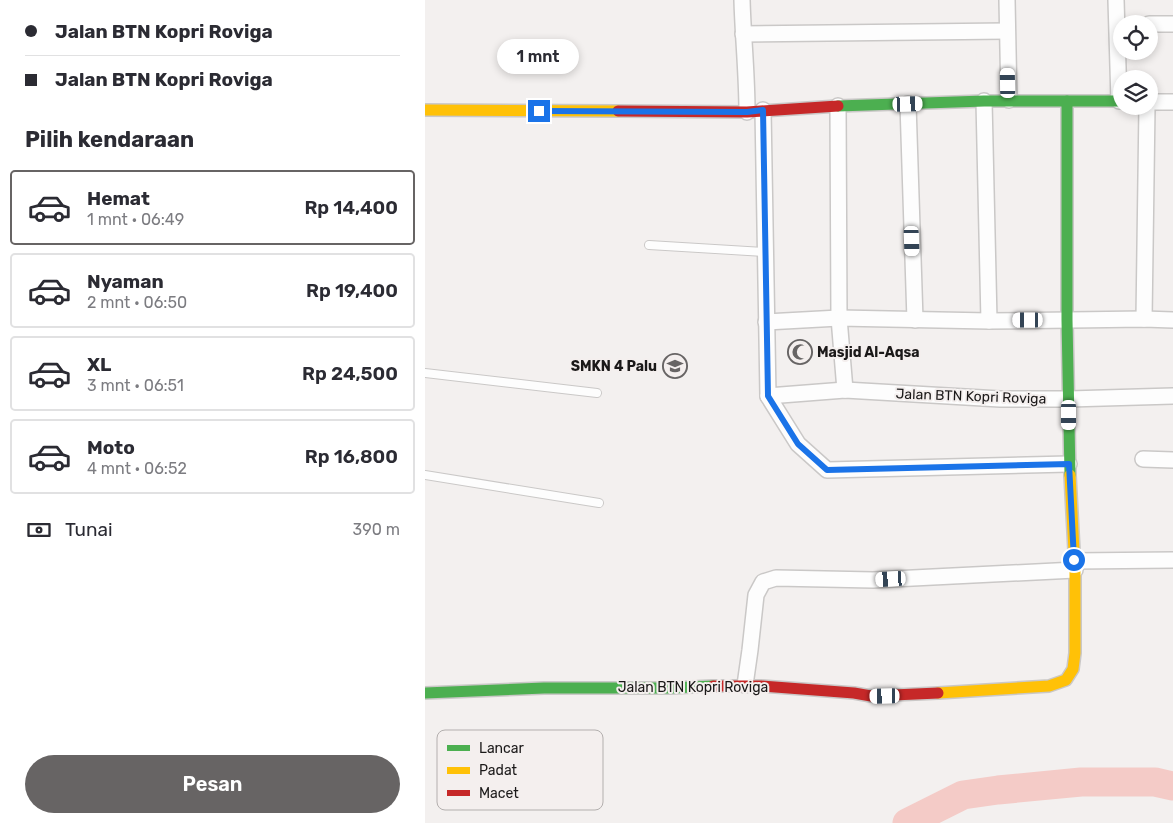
<!DOCTYPE html>
<html lang="id">
<head>
<meta charset="utf-8">
<style>
  body { margin:0; font-family:Rubik,sans-serif; background:#f2f2f3; color:#2b2b33; height:100vh; display:flex; flex-direction:column; font-size:19px; white-space:nowrap }
  * { box-sizing:border-box; margin:0 }
  p { font-size:16px; color:#7c7c81 }
  .icon { flex:none; width:28px; height:28px; fill:none; stroke:currentColor; stroke-width:2; stroke-linecap:round; stroke-linejoin:round }
  .map { position:relative; flex:1; overflow:hidden }
  .sheet { display:flex; flex-direction:column; background:#fff; width:425px }
  .sheet>* { flex:none }
  .banner { display:grid; align-content:center; height:110px; padding:0 25px; background:#fff }
  .buttons { position:absolute; left:688px; top:15px; display:grid; gap:10px }
  .buttons a { display:grid; place-items:center; width:45px; height:45px; border-radius:50%; background:#fff; box-shadow:0 2px 8px #0003; font-size:25px }
  .end { position:absolute; width:22px; height:22px; margin:-11px; border:6px solid #1a73e8; background:#fff; box-shadow:0 0 0 2px #fff }
  .from { border-radius:50% }
  .bubble { position:absolute; height:35px; border-radius:18px; background:#fff; box-shadow:0 2px 8px #0003; font-size:16px; font-weight:600; line-height:35px; text-align:center }
  .car { position:absolute; width:15px; height:30px; margin:-15px -8px; border-radius:6px; box-shadow:0 0 4px 1px #0007; background:linear-gradient(#fff 24%,#345 0 40%,#fff 0 76%,#345 0 86%,#fff 0) }
  .banner b { display:flex; align-items:center; gap:18px; height:48px; font-size:19px }
  .banner b+b { border-top:1px solid #e1e1e2 }
  .banner i { width:12px; height:12px; background:#2b2b33 }
  ul { padding:0; list-style:none }
  li { display:flex; align-items:center; gap:15px; height:75px; margin:0 10px 8px; padding:0 15px; border:2px solid #e1e1e2; border-radius:5px }
  li div { flex:1 }
  li b { display:block; font-size:19px }
  li em { font-style:normal; font-weight:600 }
  li.on { border-color:#676464 }
  li>.icon { width:45px; height:45px; stroke-width:1.5 }
  h2 { padding:0 25px; font-size:22px; line-height:60px }
  .pay { display:flex; align-items:center; gap:12px; height:55px; padding:0 25px; font-size:19px }
  .pay p { margin-inline-start:auto }
  .cta { display:flex; gap:10px; margin-top:auto; padding:10px 25px }
  .cta a { flex:1; height:58px; border-radius:30px; background:#676464; color:#fff; font-size:20px; font-weight:600; line-height:58px; text-align:center }
  main { display:flex; flex:1; min-height:0 }
  .map>svg:first-child { display:block }
  .lines { fill:none; stroke-linecap:round; stroke-linejoin:round }
  .river { stroke:#f4cbc7; stroke-width:29 }
  .lane-casing { stroke:#cac8c7; stroke-width:10 }
  .street-casing { stroke:#cac8c7; stroke-width:18 }
  .fast-casing { stroke:#cac8c7; stroke-width:14 }
  .slow-casing { stroke:#cac8c7; stroke-width:14 }
  .jam-casing { stroke:#cac8c7; stroke-width:14 }
  .lane { stroke:#fdfdfd; stroke-width:8 }
  .street { stroke:#fdfdfd; stroke-width:15 }
  .fast { stroke:#4caf50; stroke-width:11 }
  .slow { stroke:#ffc107; stroke-width:11 }
  .jam { stroke:#c62828; stroke-width:11 }
  .route { stroke:#1a73e8; stroke-width:6 }
  .labels { text-anchor:middle; stroke-width:4; stroke-linejoin:round; paint-order:stroke }
  .poi-label { font-size:14px; font-weight:bold; fill:#1b1919; stroke:#f4efee; text-anchor:start }
  .street-label { font-size:14px; fill:#1b1919; stroke:#f4efee }
  .key { fill:#f4efee; stroke:#b3afae; stroke-width:1 }
  .key-label { font-size:14px; fill:#1b1919 }
</style>
</head>
<body>
<main>
<section class="sheet">
<div class="banner">
<b><i class="from"></i>Jalan BTN Kopri Roviga</b>
<b><i></i>Jalan BTN Kopri Roviga</b>
</div>
<h2>Pilih kendaraan</h2>
<ul>
<li class="on"><svg class="icon" aria-label="car" viewBox="0 0 24 24"><path d="M5 17H2v-5l4-1 3-4h7l3 4 3 1v5h-3M9 17h6M6 11h13"/><circle cx="7" cy="17" r="2"/><circle cx="17" cy="17" r="2"/></svg><div><b>Hemat</b><p>1 mnt · 06:49</p></div><em>Rp 14,400</em></li>
<li><svg class="icon" aria-label="car" viewBox="0 0 24 24"><path d="M5 17H2v-5l4-1 3-4h7l3 4 3 1v5h-3M9 17h6M6 11h13"/><circle cx="7" cy="17" r="2"/><circle cx="17" cy="17" r="2"/></svg><div><b>Nyaman</b><p>2 mnt · 06:50</p></div><em>Rp 19,400</em></li>
<li><svg class="icon" aria-label="car" viewBox="0 0 24 24"><path d="M5 17H2v-5l4-1 3-4h7l3 4 3 1v5h-3M9 17h6M6 11h13"/><circle cx="7" cy="17" r="2"/><circle cx="17" cy="17" r="2"/></svg><div><b>XL</b><p>3 mnt · 06:51</p></div><em>Rp 24,500</em></li>
<li><svg class="icon" aria-label="car" viewBox="0 0 24 24"><path d="M5 17H2v-5l4-1 3-4h7l3 4 3 1v5h-3M9 17h6M6 11h13"/><circle cx="7" cy="17" r="2"/><circle cx="17" cy="17" r="2"/></svg><div><b>Moto</b><p>4 mnt · 06:52</p></div><em>Rp 16,800</em></li>
</ul>
<div class="pay"><svg class="icon" aria-label="cash" viewBox="0 0 24 24"><path d="M3 7h18v10H3z"/><circle cx="12" cy="12" r="2"/></svg>Tunai<p>390 m</p></div>
<div class="cta"><a>Pesan</a></div>
</section>
<div class="map">
<svg width="748" height="823" viewBox="0 0 748 823">
  <rect width="100%" height="100%" fill="#f3f0ef"/>
  <g class="lines">
    <path class="river" d="M 482,823 L 538,795 L 573,790 L 656,782 L 730,782 L 748,786"/>
    <defs>
      <g id="lane">
        <path d="M 224,245 L 340,252"/>
        <path d="M 0,373 L 172,393"/>
        <path d="M 0,475 L 174,503"/>
      </g>
      <g id="street">
        <path d="M 317,0 C 318,37 322,74 322,112"/>
        <path d="M 582,0 L 584,100"/>
        <path d="M 691,0 L 694,101"/>
        <path d="M 724,24 L 748,24"/>
        <path d="M 318,34 L 582,31"/>
        <path d="M 559,101 L 564,321"/>
        <path d="M 724,102 L 748,102"/>
        <path d="M 483,104 L 490,320"/>
        <path d="M 413,106 L 414,318 L 420,390"/>
        <path d="M 338,110 L 343,396 L 420,390 L 575,399 L 644,399 L 748,396"/>
        <path d="M 719,319 L 722,106"/>
        <path d="M 341,322 L 414,318 L 564,321 L 719,319 L 748,320"/>
        <path d="M 343,396 L 373,444 L 402,470 L 644,464"/>
        <path d="M 718,459 L 748,460"/>
        <path d="M 649,561 L 748,560"/>
        <path d="M 320,685 L 325,650 L 331,595 L 338,582 L 351,578 L 448,580 L 650,570"/>
      </g>
      <g id="fast">
        <path d="M 642,101 L 642,320 L 645,475"/>
        <path d="M 413,106 L 559,101 L 696,101"/>
        <path d="M 0,693 L 119,688 L 246,688 L 288,686"/>
      </g>
      <g id="slow">
        <path d="M 0,110 L 193,111"/>
        <path d="M 513,693 L 624,686 L 641,680 L 648,669 L 650,653 L 650,570 L 645,475"/>
      </g>
      <g id="jam">
        <path d="M 193,111 L 322,112 L 413,106"/>
        <path d="M 288,686 L 336,686 L 429,693 L 446,696 L 513,693"/>
      </g>
    </defs>
    <use href="#lane" class="lane-casing"/>
    <use href="#street" class="street-casing"/>
    <use href="#fast" class="fast-casing"/>
    <use href="#slow" class="slow-casing"/>
    <use href="#jam" class="jam-casing"/>
    <use href="#lane" class="lane"/>
    <use href="#street" class="street"/>
    <use href="#fast" class="fast"/>
    <use href="#slow" class="slow"/>
    <use href="#jam" class="jam"/>
  </g>
  <g class="lines">
    <path class="route" d="M 114,111 L 322,112 L 338,110 L 343,396 L 373,444 L 402,470 L 644,464 L 649,560"/>
  </g>
  <defs>
    <symbol id="mosque-ring" viewBox="-11 -11 22 22"><circle r="9.5" fill="#f4efee" stroke="#676464" stroke-width="1.5"/><path d="M3.5-4.9A6 6 0 1 0 3.5 4.9A5 5 0 1 1 3.5-4.9Z" fill="#676464"/></symbol>
    <symbol id="school-ring" viewBox="-11 -11 22 22"><circle r="9.5" fill="#f4efee" stroke="#676464" stroke-width="1.5"/><path d="M0-5L7-2L0 1L-7-2ZM-4 1L0 2.5L4 1V4Q0 6-4 4Z" fill="#676464"/></symbol>
  </defs>
  <g fill-rule="evenodd">
    <use href="#mosque-ring" x="361" y="338" width="28" height="28"/>
    <use href="#school-ring" x="236" y="352" width="28" height="28"/>
  </g>
  <g class="labels">
    <g class="poi-label">
      <text x="392" y="357">Masjid Al-Aqsa</text>
      <text x="232" y="371" text-anchor="end">SMKN 4 Palu</text>
    </g>
    <g class="street-label">
      <text transform="translate(546 396) rotate(2)" y="5">Jalan BTN Kopri Roviga</text>
      <text x="268" y="692">Jalan BTN Kopri Roviga</text>
    </g>
  </g>
  <rect x="12" y="730" width="166" height="80" rx="8" class="key"/>
  <rect x="22" y="745" width="23" height="6" fill="#4caf50"/>
  <rect x="22" y="767" width="23" height="7" fill="#ffc107"/>
  <rect x="22" y="790" width="23" height="6" fill="#c62828"/>
  <g class="key-label">
    <text x="54" y="753">Lancar</text>
    <text x="54" y="775">Padat</text>
    <text x="54" y="798">Macet</text>
  </g>
</svg>
<div class="buttons">
<a><svg class="icon" aria-label="locate" viewBox="0 0 24 24"><circle cx="12" cy="12" r="6"/><path d="M12 2v4M12 18v4M2 12h4M18 12h4"/></svg></a>
<a><svg class="icon" aria-label="layers" viewBox="0 0 24 24"><path d="M12 4l9 5-9 5-9-5zM3 14l9 5 9-5"/></svg></a>
</div>
<i class="end from" style="left:649px;top:560px"></i>
<i class="end" style="left:114px;top:111px"></i>
<div class="bubble" style="left:72px;top:39px;width:82px">1 mnt</div>
<i class="car" style="left:583px;top:83px;rotate:359deg"></i>
<i class="car" style="left:483px;top:104px;rotate:88deg"></i>
<i class="car" style="left:487px;top:241px;rotate:178deg"></i>
<i class="car" style="left:603px;top:320px;rotate:270deg"></i>
<i class="car" style="left:644px;top:415px;rotate:180deg"></i>
<i class="car" style="left:466px;top:579px;rotate:267deg"></i>
<i class="car" style="left:460px;top:696px;rotate:269deg"></i>
</div>
</main>
</body>
</html>
